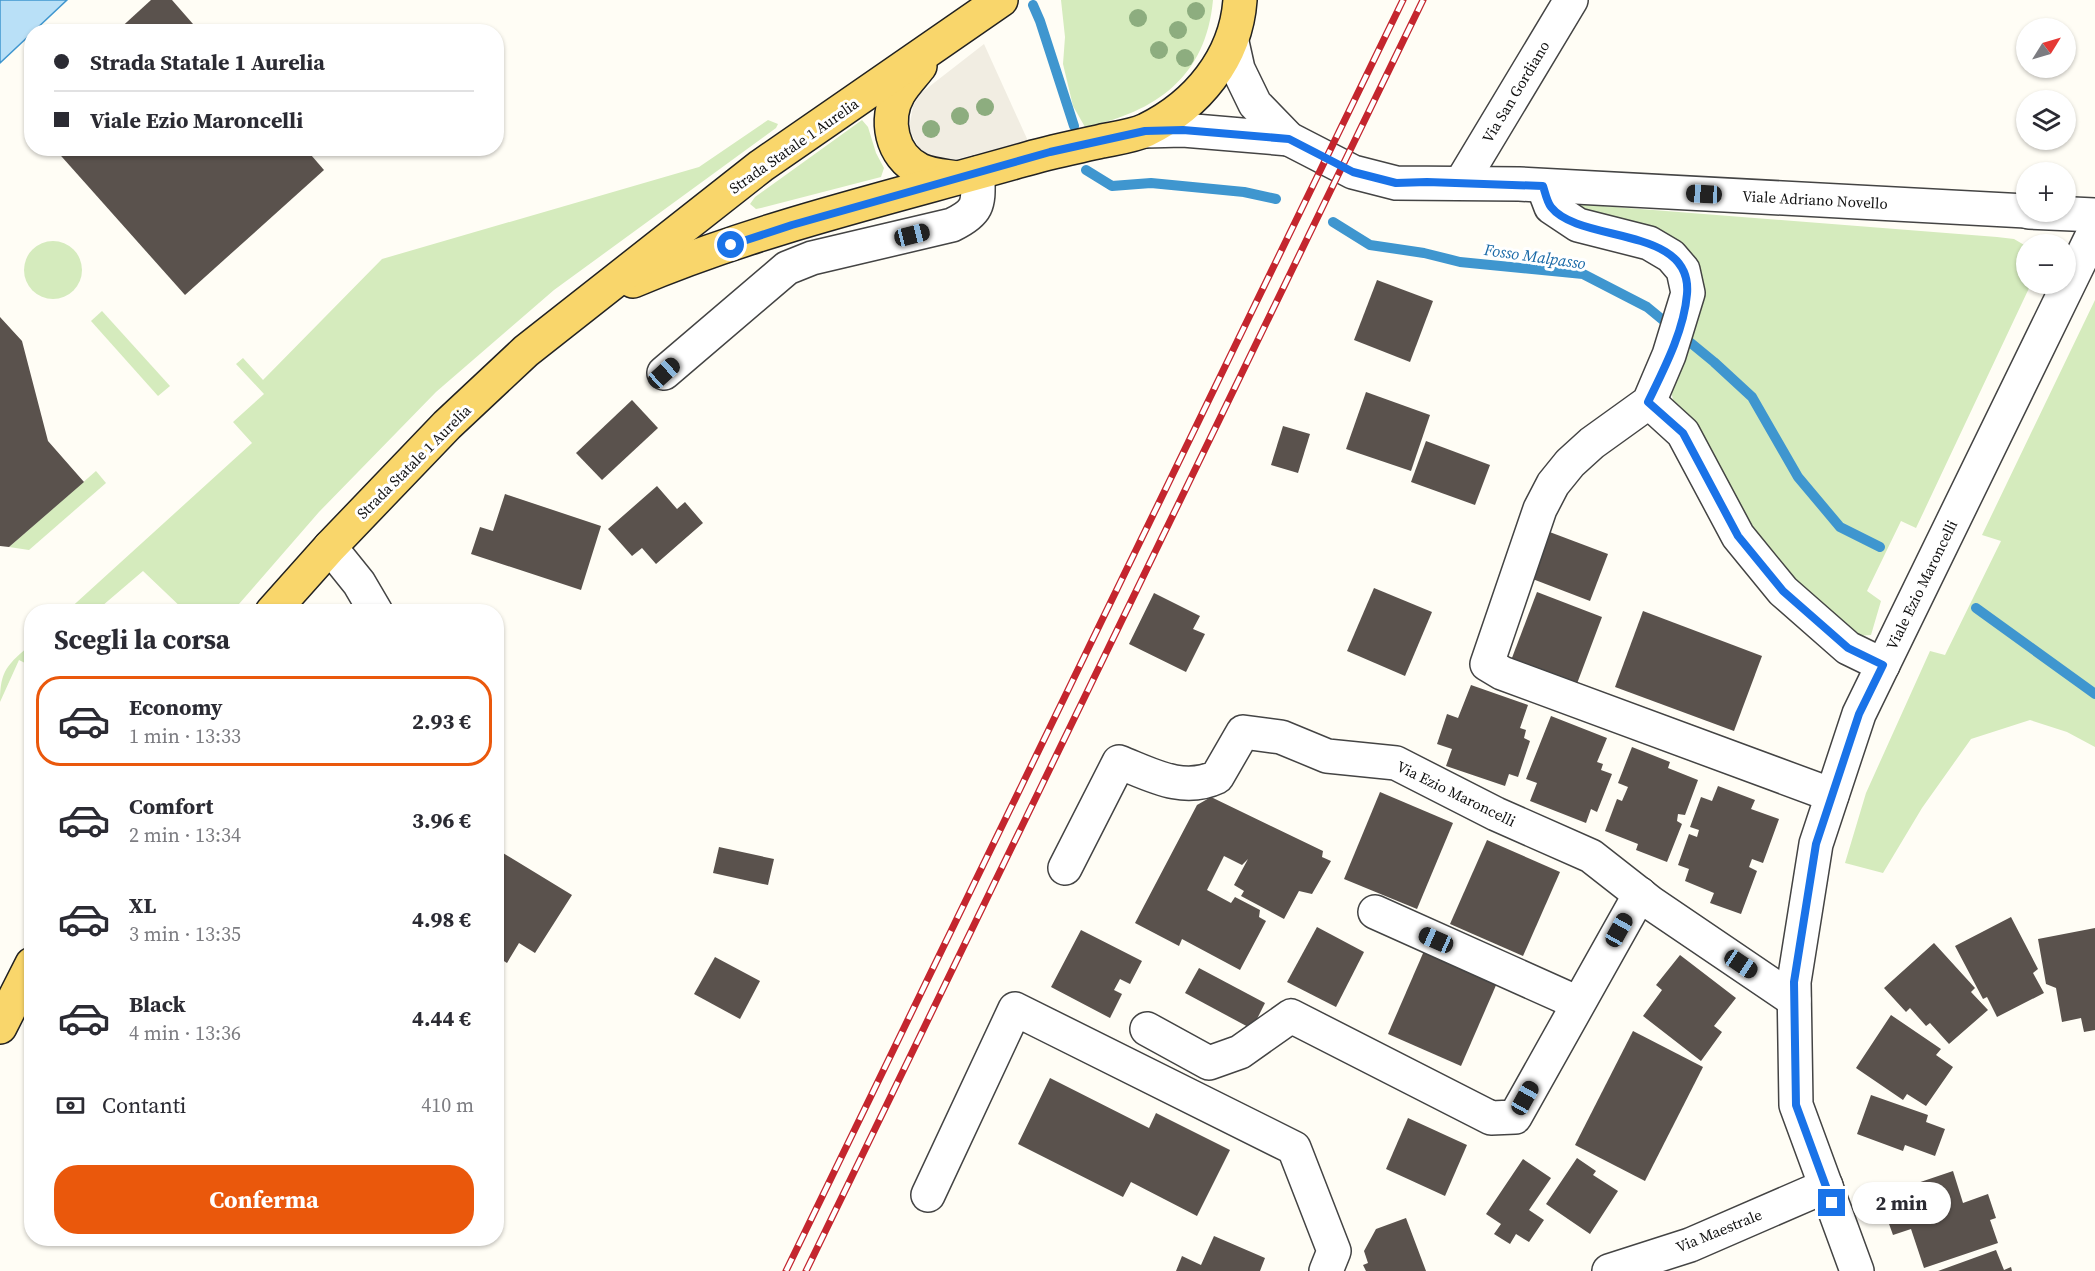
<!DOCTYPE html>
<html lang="it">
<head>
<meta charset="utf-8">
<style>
  body { margin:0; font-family:"Source Serif 4",serif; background:#f2f2f3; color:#2b2b33; height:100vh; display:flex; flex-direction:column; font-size:22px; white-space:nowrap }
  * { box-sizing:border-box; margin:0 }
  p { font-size:20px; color:#7c7c81 }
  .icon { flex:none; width:33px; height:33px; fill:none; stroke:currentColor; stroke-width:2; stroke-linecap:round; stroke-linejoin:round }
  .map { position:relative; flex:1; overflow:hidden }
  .drawer { position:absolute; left:24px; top:604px; width:480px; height:642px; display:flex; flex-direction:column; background:#fff; border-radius:24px; box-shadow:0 2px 4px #0004 }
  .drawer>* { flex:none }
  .hud { position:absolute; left:24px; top:24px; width:480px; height:132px; border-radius:24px; box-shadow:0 2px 4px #0004; display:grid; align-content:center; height:132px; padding:0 30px; background:#fff }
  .needle { width:39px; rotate:53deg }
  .tools { position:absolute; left:2016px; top:18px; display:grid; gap:12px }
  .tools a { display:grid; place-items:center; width:60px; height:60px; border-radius:50%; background:#fff; box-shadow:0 2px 4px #0004; font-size:30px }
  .end { position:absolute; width:27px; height:27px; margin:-14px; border:8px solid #1a73e8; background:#fff; box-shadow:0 0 0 3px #fff }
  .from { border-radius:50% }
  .bubble { position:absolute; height:42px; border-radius:21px; background:#fff; box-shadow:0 2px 4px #0004; font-size:20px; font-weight:700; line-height:42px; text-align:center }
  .car { position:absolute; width:18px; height:36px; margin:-18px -9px; border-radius:8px; box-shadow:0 0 4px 2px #0007; background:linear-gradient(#222 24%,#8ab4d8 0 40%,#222 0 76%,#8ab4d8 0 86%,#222 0) }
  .hud b { display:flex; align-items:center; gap:21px; height:57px; font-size:22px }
  .hud b+b { border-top:2px solid #e1e1e2 }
  .hud i { width:15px; height:15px; background:#2b2b33 }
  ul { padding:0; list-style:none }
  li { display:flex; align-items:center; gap:18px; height:90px; margin:0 12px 9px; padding:0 18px; border:3px solid transparent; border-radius:24px }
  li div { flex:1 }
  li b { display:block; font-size:22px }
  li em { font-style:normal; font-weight:700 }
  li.active { border-color:#ea580c }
  li>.icon { width:54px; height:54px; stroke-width:1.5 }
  h2 { padding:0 30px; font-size:27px; line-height:72px }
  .pay { display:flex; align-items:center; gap:15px; height:66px; padding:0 30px; font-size:22px }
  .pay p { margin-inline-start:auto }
  .primary-button { display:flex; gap:12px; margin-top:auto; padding:12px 30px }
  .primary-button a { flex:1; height:69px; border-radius:24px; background:#ea580c; color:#fff; font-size:24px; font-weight:700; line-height:69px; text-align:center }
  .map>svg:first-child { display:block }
  .green { fill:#d5ebbd }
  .plaza { fill:#f1ede2 }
  .water { fill:#b9e0f7; stroke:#3f96cf; stroke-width:1.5 }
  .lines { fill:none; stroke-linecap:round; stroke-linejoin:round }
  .stream { stroke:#3f96cf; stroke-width:10 }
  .building { fill:#5a524d }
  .minor-casing { stroke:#444; stroke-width:36 }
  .major-casing { stroke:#222; stroke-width:36 }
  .minor { stroke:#fff; stroke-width:33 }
  .major { stroke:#f9d66b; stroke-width:33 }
  .rail-casing { stroke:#c4262e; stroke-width:7 }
  .rail { stroke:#fff; stroke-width:4.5; stroke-dasharray:14; stroke-linecap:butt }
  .tree { fill:#8dad7f }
  .route { stroke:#1a73e8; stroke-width:8 }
  .labels { text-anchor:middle; stroke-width:6; stroke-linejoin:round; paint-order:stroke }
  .street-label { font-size:15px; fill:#111; stroke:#fff }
  .water-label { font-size:16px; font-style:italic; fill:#1768a6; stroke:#fff }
</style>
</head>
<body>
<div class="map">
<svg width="2095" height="1271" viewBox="0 0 2095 1271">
  <rect width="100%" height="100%" fill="#fffdf5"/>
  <g class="green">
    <path d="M 1061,0 L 1213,0 C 1206,77 1156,112 1085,127 L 1073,106 L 1063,64 L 1065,37 Z"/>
    <path d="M 768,120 L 778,124 L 776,128 L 554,290 L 436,392 L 319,512 L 232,612 L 186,612 L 143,571 L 95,612 L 66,612 L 252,443 L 233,422 L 264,394 L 236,364 L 243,358 L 263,380 L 382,259 L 699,167 Z"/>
    <path d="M 862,120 L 868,127 L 876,153 L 884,168 L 881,177 L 761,208 L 756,209 L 750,204 L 755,197 Z"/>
    <path d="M 1577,204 L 1997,237 L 2014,239 L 2026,246 L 2026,284 L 2031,284 L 2022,303 L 1916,528 L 1901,521 L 1867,591 L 1881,601 L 1871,635 L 1857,636 L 1767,555 L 1674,406 L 1670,384 L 1697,287 L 1581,210 Z"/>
    <circle cx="53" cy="270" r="29"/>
    <path d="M 2095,300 L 2095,747 L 2067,732 L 2030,720 L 1971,739 L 1922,808 L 1883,873 L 1845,863 L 1866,793 L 1930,651 L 1945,655 L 2001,541 L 1982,535 Z"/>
    <path d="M 102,311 L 170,386 L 158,396 L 91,321 Z"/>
    <path d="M 96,471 L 106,483 L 29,550 L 9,547 Z"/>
    <path d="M 31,644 L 31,666 L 19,660 L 0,702 C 0,669 8,665 31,644 Z"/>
  </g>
  <path class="plaza" d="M 984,44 L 1028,141 L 953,160 L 929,156 L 920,150 L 909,129 L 913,106 L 921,93 Z"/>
  <path class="water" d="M 0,0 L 67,0 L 0,63 Z"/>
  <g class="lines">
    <g class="stream">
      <path d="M 1033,5 L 1040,21 L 1074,126"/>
      <path d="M 1086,170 L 1112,186 L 1151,183 L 1244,192 L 1276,199"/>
      <path d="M 1333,222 L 1370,245 L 1424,253 L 1460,262 L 1583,274 L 1647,307 L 1714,362 L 1752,397 L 1798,477 L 1840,527 L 1880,547"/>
      <path d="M 1976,608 L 2095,694"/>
    </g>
  </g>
  <g class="building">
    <path d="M 151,0 L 172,0 L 200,32 L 116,32 Z"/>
    <path d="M 32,107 L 32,123 L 24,114 Z"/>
    <path d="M 54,148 L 305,148 L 324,170 L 185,295 Z"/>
    <path d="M 1377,280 L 1433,301 L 1410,362 L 1354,340 Z"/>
    <path d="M 0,317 L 22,341 L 48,441 L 84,482 L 9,547 L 0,546 Z"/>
    <path d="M 1366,392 L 1430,415 L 1411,471 L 1346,449 Z"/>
    <path d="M 632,400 L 658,428 L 602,480 L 576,453 Z"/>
    <path d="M 1283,426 L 1310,434 L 1298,473 L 1271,465 Z"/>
    <path d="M 1426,441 L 1490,465 L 1475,505 L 1411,482 Z"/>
    <path d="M 657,486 L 677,509 L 685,502 L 703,523 L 656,564 L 642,548 L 632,556 L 608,529 Z"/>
    <path d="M 505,494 L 601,526 L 581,590 L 471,554 L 480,527 L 493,531 Z"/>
    <path d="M 1547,531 L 1608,554 L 1590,601 L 1530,578 Z"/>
    <path d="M 1374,588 L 1432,612 L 1405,676 L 1347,651 Z"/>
    <path d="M 1537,592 L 1602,617 L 1575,689 L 1510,663 Z"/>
    <path d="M 1154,593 L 1200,616 L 1193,629 L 1205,634 L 1186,672 L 1129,644 Z"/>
    <path d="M 1643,611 L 1762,656 L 1734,731 L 1615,687 Z"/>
    <path d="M 1471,685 L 1528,705 L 1520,728 L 1526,730 L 1524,738 L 1530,741 L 1518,777 L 1509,774 L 1505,786 L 1446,766 L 1452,749 L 1437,744 L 1447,714 L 1458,718 Z"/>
    <path d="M 1551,716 L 1607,738 L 1597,762 L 1603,764 L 1601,770 L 1612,774 L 1597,812 L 1591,809 L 1586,823 L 1530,801 L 1537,783 L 1526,779 Z"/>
    <path d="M 1632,747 L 1670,762 L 1668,768 L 1698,780 L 1685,815 L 1678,814 L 1677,821 L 1682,824 L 1667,862 L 1636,850 L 1638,844 L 1605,831 L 1617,799 L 1622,801 L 1628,787 L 1618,783 Z"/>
    <path d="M 1718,786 L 1755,800 L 1751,809 L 1779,819 L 1763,863 L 1752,859 L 1749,867 L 1757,871 L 1741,914 L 1710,903 L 1714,893 L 1685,881 L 1689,869 L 1678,865 L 1689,834 L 1697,837 L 1699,830 L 1690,827 L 1701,797 L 1712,801 Z"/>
    <path d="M 1380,792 L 1453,823 L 1417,909 L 1344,879 Z"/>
    <path d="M 1211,797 L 1323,851 L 1322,857 L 1331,861 L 1312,894 L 1299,891 L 1284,919 L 1241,896 L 1244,891 L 1234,885 L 1248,859 L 1242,865 L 1224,856 L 1207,890 L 1231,903 L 1235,897 L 1260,910 L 1259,917 L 1266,921 L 1240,970 L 1182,939 L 1179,946 L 1135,923 L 1197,805 Z"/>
    <path d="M 1487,840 L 1560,872 L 1523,956 L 1450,924 Z"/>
    <path d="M 719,847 L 774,859 L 768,885 L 713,873 Z"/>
    <path d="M 498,850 L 572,895 L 535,953 L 519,943 L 507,963 L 496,956 Z"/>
    <path d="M 2011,917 L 2038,969 L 2033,973 L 2044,993 L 1997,1017 L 1987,997 L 1983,999 L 1955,946 Z"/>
    <path d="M 1317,927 L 1364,952 L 1336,1007 L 1287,982 Z"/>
    <path d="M 2095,928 L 2095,1030 L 2084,1032 L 2081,1018 L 2062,1022 L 2056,988 L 2046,984 L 2038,939 Z"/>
    <path d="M 1081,930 L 1142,961 L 1130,984 L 1120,979 L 1114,990 L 1122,994 L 1110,1018 L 1051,987 Z"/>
    <path d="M 1934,943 L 1975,988 L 1971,992 L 1988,1010 L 1949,1044 L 1930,1023 L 1926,1026 L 1910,1008 L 1906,1012 L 1884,988 Z"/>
    <path d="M 1424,951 L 1497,983 L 1461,1066 L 1388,1034 Z"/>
    <path d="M 1680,955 L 1736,998 L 1714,1026 L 1722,1032 L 1701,1061 L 1643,1016 L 1662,990 L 1656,985 Z"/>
    <path d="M 715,957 L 760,981 L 740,1019 L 694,994 Z"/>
    <path d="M 1199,968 L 1265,1003 L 1252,1029 L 1185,993 Z"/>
    <path d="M 1891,1015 L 1941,1049 L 1936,1055 L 1953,1067 L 1926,1106 L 1907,1094 L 1903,1100 L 1856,1068 Z"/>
    <path d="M 1633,1031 L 1703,1067 L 1645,1181 L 1575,1145 Z"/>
    <path d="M 1050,1078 L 1149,1128 L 1156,1113 L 1230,1150 L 1197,1216 L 1131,1182 L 1123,1197 L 1018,1144 Z"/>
    <path d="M 1871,1095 L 1928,1115 L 1926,1122 L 1945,1129 L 1935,1156 L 1905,1145 L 1903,1151 L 1857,1134 Z"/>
    <path d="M 1408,1118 L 1467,1145 L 1445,1196 L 1386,1169 Z"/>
    <path d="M 1577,1158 L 1596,1171 L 1593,1175 L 1618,1191 L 1590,1234 L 1546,1204 Z"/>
    <path d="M 1523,1159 L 1551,1178 L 1529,1210 L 1544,1220 L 1529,1242 L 1516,1234 L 1510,1244 L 1494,1234 L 1501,1224 L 1486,1214 Z"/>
    <path d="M 1953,1171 L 1963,1203 L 1988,1194 L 1996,1218 L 1990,1220 L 1998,1243 L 1924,1268 L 1911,1229 L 1893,1235 L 1879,1196 Z"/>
    <path d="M 1406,1218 L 1426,1271 L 1366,1271 L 1363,1265 L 1368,1263 L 1364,1251 L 1376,1229 Z"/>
    <path d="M 1214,1236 L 1265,1258 L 1260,1271 L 1176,1271 L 1182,1256 L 1201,1265 Z"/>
    <path d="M 1996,1250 L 2004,1270 L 2011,1267 L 2012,1271 L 1938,1271 Z"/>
  </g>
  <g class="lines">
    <defs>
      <g id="minor">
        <path d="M 1232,42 L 1238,69 L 1255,104 L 1289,139 L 1353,172 L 1396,183 L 1519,184 L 2026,211"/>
        <path d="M 1145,131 L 1183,130 L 1289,139"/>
        <path d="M 1461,183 L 1571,0"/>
        <path d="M 1543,186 L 1551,207 L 1578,225 L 1649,243 L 1671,256 L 1683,270 L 1688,293 L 1669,355 L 1649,402 L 1592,443 L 1570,463 L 1553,484 L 1540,509 L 1487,664 L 1502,673 L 1832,795"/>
        <path d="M 2029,212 L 2095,215"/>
        <path d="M 664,373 L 787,268 L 812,258 L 952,225 C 981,211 978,203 978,173"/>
        <path d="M 1649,402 L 1683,433 L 1738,536 L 1783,591 L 1848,648 L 1883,665"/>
        <path d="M 330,547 L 359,583 L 376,612"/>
        <path d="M 1065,868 L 1119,762 C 1152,775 1183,793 1217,777 L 1243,732 L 1281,737 L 1327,756 L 1396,763 L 1496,814 L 1591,856 L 1651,903 L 1794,1000"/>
        <path d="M 1375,912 L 1578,1003"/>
        <path d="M 1147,1029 L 1209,1063 L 1240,1052 L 1291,1016 L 1491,1118 L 1515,1117 L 1640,894"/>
        <path d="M 928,1195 L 1015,1009 L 1294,1148 L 1334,1251 L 1326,1271"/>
        <path d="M 1609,1271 L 1690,1245 L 1826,1186"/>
        <path d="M 1857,1271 L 1796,1105 L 1794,982 L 1816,844 L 1859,714 L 2095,230"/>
      </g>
      <g id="major">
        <path d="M 920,66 C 913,75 905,83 899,93 C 884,119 891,156 920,170 C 930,175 945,176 957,178"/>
        <path d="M 633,281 C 758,228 893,197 1023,160 C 1049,152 1076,147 1102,141 C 1117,138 1133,136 1146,130 C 1197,105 1236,58 1240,0"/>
        <path d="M 272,612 L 330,547 L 447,425 L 526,351 L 761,166 L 1001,0"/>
        <path d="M 0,1027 L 32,964"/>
      </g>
    </defs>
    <use href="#minor" class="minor-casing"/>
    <use href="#major" class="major-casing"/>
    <use href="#minor" class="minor"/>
    <use href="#major" class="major"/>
    <defs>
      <g id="rail">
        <path d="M 786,1271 L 1403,0"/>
        <path d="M 806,1271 L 1423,0"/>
      </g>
    </defs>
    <use href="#rail" class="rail-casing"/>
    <use href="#rail" class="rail"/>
  </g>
  <g class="tree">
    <circle cx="1196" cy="11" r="9"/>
    <circle cx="1138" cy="18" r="9"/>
    <circle cx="1178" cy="30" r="9"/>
    <circle cx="1159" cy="50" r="9"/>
    <circle cx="1185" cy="58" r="9"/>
    <circle cx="985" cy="107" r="9"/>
    <circle cx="960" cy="116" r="9"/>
    <circle cx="931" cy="129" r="9"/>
  </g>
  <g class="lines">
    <path class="route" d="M 731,245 L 792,225 L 1050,152 L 1145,131 L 1183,130 L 1289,139 L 1353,172 L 1396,183 L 1427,182 L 1543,186 C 1545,192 1547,202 1551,207 C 1580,244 1693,225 1687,294 C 1684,331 1664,369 1648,402 L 1683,433 L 1738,536 L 1783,591 L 1848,648 L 1883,665 L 1859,714 L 1816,844 L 1794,982 L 1796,1105 L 1832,1203"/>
  </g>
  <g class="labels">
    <g class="street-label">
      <text transform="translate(1516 92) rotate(-59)" y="5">Via San Gordiano</text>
      <text transform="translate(794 146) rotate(-35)" y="5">Strada Statale 1 Aurelia</text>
      <text transform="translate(1815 200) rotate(3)" y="5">Viale Adriano Novello</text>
      <text transform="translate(414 462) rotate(-45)" y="5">Strada Statale 1 Aurelia</text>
      <text transform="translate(1922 585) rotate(-64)" y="5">Viale Ezio Maroncelli</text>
      <text transform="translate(1456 794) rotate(26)" y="5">Via Ezio Maroncelli</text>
      <text transform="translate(1719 1231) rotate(-22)" y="5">Via Maestrale</text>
    </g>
    <g class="water-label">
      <text transform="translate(1535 256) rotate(8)" y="6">Fosso Malpasso</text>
    </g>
  </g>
</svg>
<div class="tools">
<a><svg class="needle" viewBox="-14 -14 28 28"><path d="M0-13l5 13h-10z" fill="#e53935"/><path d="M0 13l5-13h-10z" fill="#7c7c81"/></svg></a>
<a><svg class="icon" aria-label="layers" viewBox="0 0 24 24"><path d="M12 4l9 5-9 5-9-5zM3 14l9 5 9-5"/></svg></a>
<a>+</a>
<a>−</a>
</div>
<i class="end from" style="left:731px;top:245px"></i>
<i class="end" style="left:1832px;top:1203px"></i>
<div class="bubble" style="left:1852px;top:1182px;width:99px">2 min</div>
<i class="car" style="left:1704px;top:194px;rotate:273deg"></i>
<i class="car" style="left:912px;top:235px;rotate:76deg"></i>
<i class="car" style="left:664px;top:373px;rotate:48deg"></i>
<i class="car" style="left:1619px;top:930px;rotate:29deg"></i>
<i class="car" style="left:1436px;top:940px;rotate:294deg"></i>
<i class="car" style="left:1741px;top:964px;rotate:124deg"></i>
<i class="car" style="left:1525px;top:1098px;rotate:29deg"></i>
<div class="hud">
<b><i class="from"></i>Strada Statale 1 Aurelia</b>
<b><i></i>Viale Ezio Maroncelli</b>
</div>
<section class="drawer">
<h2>Scegli la corsa</h2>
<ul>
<li class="active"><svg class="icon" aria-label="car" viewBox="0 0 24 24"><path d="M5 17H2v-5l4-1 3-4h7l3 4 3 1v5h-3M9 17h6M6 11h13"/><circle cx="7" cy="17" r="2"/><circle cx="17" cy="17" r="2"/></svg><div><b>Economy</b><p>1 min · 13:33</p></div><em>2.93 €</em></li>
<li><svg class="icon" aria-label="car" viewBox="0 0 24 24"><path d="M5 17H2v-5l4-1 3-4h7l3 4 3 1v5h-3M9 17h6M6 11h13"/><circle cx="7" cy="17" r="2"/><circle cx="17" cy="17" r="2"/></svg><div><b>Comfort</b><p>2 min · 13:34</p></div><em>3.96 €</em></li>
<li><svg class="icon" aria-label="car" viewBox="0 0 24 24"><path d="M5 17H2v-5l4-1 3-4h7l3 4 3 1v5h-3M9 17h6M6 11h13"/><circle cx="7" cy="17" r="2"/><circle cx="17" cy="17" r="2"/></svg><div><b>XL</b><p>3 min · 13:35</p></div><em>4.98 €</em></li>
<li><svg class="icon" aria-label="car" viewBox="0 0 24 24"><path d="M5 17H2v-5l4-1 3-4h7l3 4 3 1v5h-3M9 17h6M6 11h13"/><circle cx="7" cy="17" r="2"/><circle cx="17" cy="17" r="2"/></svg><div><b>Black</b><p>4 min · 13:36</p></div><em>4.44 €</em></li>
</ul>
<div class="pay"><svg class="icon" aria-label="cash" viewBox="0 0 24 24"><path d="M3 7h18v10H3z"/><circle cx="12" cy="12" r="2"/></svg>Contanti<p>410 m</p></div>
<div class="primary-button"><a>Conferma</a></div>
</section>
</div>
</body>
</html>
